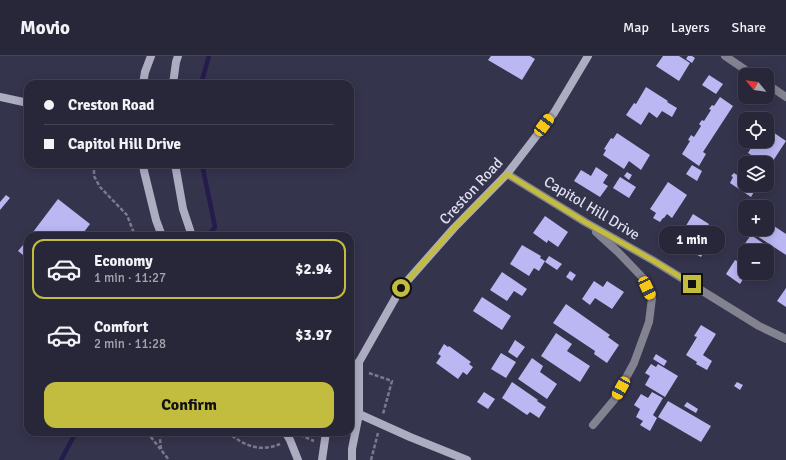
<!DOCTYPE html>
<html lang="en">
<head>
<meta charset="utf-8">
<style>
  body { margin:0; font-family:Signika,sans-serif; background:#343345; color:#f1f3f6; height:100vh; display:flex; flex-direction:column; font-size:15px; white-space:nowrap }
  * { box-sizing:border-box; margin:0 }
  p { font-size:13px; color:#a5a5af }
  .icon { flex:none; width:22px; height:22px; fill:none; stroke:currentColor; stroke-width:2; stroke-linecap:round; stroke-linejoin:round }
  .map { position:relative; flex:1; overflow:hidden }
  .details { position:absolute; left:24px; top:176px; width:330px; height:204px; display:flex; flex-direction:column; background:#28273a; border-radius:12px; box-shadow:0 2px 10px #0003,0 0 0 1px #444454 }
  .details>* { flex:none }
  .top-card { position:absolute; left:24px; top:24px; width:330px; height:88px; border-radius:12px; box-shadow:0 2px 10px #0003,0 0 0 1px #444454; display:grid; align-content:center; height:88px; padding:0 20px; background:#28273a }
  .needle { width:26px; rotate:299deg }
  .tools { position:absolute; left:738px; top:12px; display:grid; gap:8px }
  .tools a { display:grid; place-items:center; width:36px; height:36px; border-radius:8px; background:#28273a; box-shadow:0 2px 10px #0003,0 0 0 1px #444454; font-size:20px }
  .end { position:absolute; width:18px; height:18px; margin:-9px; border:5px solid #c2bd3f; background:#111; box-shadow:0 0 0 2px #111 }
  .from { border-radius:50% }
  .bubble { position:absolute; height:28px; border-radius:12px; background:#28273a; box-shadow:0 2px 10px #0003,0 0 0 1px #444454; font-size:13px; font-weight:700; line-height:28px; text-align:center }
  .car { position:absolute; width:12px; height:24px; margin:-12px -6px; border-radius:5px; box-shadow:0 0 3px 1px #0007; background:linear-gradient(#f5c518 24%,#345 0 40%,#f5c518 0 76%,#345 0 86%,#f5c518 0) }
  .top-card b { display:flex; align-items:center; gap:14px; height:38px; font-size:15px }
  .top-card b+b { border-top:1px solid #444454 }
  .top-card i { width:10px; height:10px; background:#f1f3f6 }
  ul { padding:7px 0 0; list-style:none }
  li { display:flex; align-items:center; gap:12px; height:60px; margin:0 8px 6px; padding:0 12px; border:2px solid transparent; border-radius:12px }
  li div { flex:1 }
  li b { display:block; font-size:15px }
  li em { font-style:normal; font-weight:700 }
  li.current { border-color:#c2bd3f }
  li>.icon { width:36px; height:36px; stroke-width:1.5 }
  .button { display:flex; gap:8px; margin-top:auto; padding:8px 20px }
  .button a { flex:1; height:46px; border-radius:12px; background:#c2bd3f; color:#111; font-size:16px; font-weight:700; line-height:46px; text-align:center }
  header { display:flex; align-items:center; gap:24px; box-sizing:border-box; height:56px; padding:0 20px; background:#28273a; border-bottom:1px solid #444454 }
  header strong { font-size:19px }
  nav { display:flex; gap:22px; margin-inline-start:auto; font-size:14px }
  .map>svg:first-child { display:block }
  .lines { fill:none; stroke-linecap:round; stroke-linejoin:round }
  .stream { stroke:#241c4b; stroke-width:4.5 }
  .building { fill:#bab7f3 }
  .path { stroke:#7a798f; stroke-width:2.5; stroke-dasharray:4 2; stroke-linecap:butt }
  .street { stroke:#838290; stroke-width:8 }
  .secondary { stroke:#adadc2; stroke-width:8 }
  .route { stroke:#c2bd3f; stroke-width:5 }
  .labels { text-anchor:middle; stroke-width:4; stroke-linejoin:round; paint-order:stroke }
  .street-label { font-size:15px; fill:#dfdfef; stroke:#35344d }
</style>
</head>
<body>
<header>
<strong>Movio</strong>
<nav><a>Map</a><a>Layers</a><a>Share</a></nav>
</header>
<div class="map">
<svg width="786" height="404" viewBox="0 0 786 404">
  <rect width="100%" height="100%" fill="#35344d"/>
  <g class="lines">
    <g class="stream">
      <path d="M 201,28 L 209,0"/>
      <path d="M 202,108 L 215,171 L 208,180"/>
      <path d="M 61,404 L 76,376"/>
    </g>
  </g>
  <g class="building">
    <path d="M 491,0 L 530,0 L 535,3 L 522,24 L 488,4 Z"/>
    <path d="M 663,0 L 679,0 L 690,7 L 679,25 L 656,10 Z"/>
    <path d="M 688,0 L 692,0 L 695,2 L 692,7 L 686,3 Z"/>
    <path d="M 709,19 L 723,28 L 716,38 L 702,29 Z"/>
    <path d="M 646,31 L 668,45 L 667,46 L 677,52 L 672,61 L 662,55 L 657,62 L 649,56 L 641,69 L 626,59 L 634,47 L 636,48 Z"/>
    <path d="M 720,41 L 733,50 L 703,96 L 706,98 L 699,110 L 682,98 L 690,85 L 688,84 L 691,79 L 694,81 L 701,70 L 699,68 L 702,64 L 704,65 L 711,54 L 709,53 L 712,49 L 714,50 Z"/>
    <path d="M 767,72 L 786,85 L 769,111 L 767,109 L 767,107 L 764,107 L 748,97 L 751,92 L 750,91 L 752,87 L 759,92 L 763,85 L 767,85 Z"/>
    <path d="M 617,77 L 650,99 L 641,114 L 629,105 L 624,113 L 603,99 L 606,94 L 604,93 L 611,82 L 613,83 Z"/>
    <path d="M 746,101 L 754,107 L 745,107 L 745,129 L 758,129 L 751,141 L 730,127 L 733,121 L 731,120 L 734,117 L 740,121 L 745,113 L 739,109 L 741,106 L 742,107 Z"/>
    <path d="M 692,109 L 702,115 L 697,125 L 686,118 Z"/>
    <path d="M 596,111 L 608,119 L 603,127 L 608,130 L 600,141 L 574,125 L 581,114 L 591,120 Z"/>
    <path d="M 627,116 L 632,119 L 629,124 L 624,120 Z"/>
    <path d="M 620,121 L 636,131 L 629,142 L 613,132 Z"/>
    <path d="M 668,126 L 687,139 L 672,162 L 667,158 L 664,162 L 663,162 L 660,166 L 653,162 L 656,157 L 650,153 Z"/>
    <path d="M 6,139 L 10,142 L 0,154 L 0,146 Z"/>
    <path d="M 58,143 L 90,168 L 81,180 L 30,180 Z"/>
    <path d="M 747,143 L 759,151 L 745,151 L 745,160 L 739,156 Z"/>
    <path d="M 693,158 L 709,168 L 707,171 L 721,179 L 714,190 L 709,187 L 701,201 L 692,196 L 692,197 L 686,194 L 688,192 L 679,187 L 687,174 L 684,173 Z"/>
    <path d="M 545,160 L 568,176 L 558,191 L 548,184 L 547,187 L 533,177 Z"/>
    <path d="M 767,169 L 773,172 L 774,170 L 786,178 L 786,199 L 754,178 L 757,173 L 767,173 Z"/>
    <path d="M 751,179 L 766,189 L 762,195 L 745,195 L 745,217 L 747,217 L 740,228 L 726,218 L 735,204 L 737,205 L 744,195 L 741,193 Z"/>
    <path d="M 28,183 L 28,203 L 18,195 Z"/>
    <path d="M 522,189 L 541,200 L 540,202 L 545,205 L 539,215 L 534,212 L 529,220 L 510,208 Z"/>
    <path d="M 549,200 L 562,208 L 557,214 L 545,206 Z"/>
    <path d="M 570,215 L 576,219 L 572,225 L 566,221 Z"/>
    <path d="M 502,216 L 527,233 L 522,240 L 514,235 L 507,245 L 490,234 Z"/>
    <path d="M 594,225 L 603,231 L 607,225 L 624,236 L 612,253 L 595,242 L 590,249 L 582,243 Z"/>
    <path d="M 786,232 L 786,251 L 777,245 Z"/>
    <path d="M 482,241 L 511,260 L 502,274 L 473,255 Z"/>
    <path d="M 566,248 L 610,279 L 608,281 L 619,289 L 607,307 L 594,298 L 595,295 L 553,267 Z"/>
    <path d="M 701,269 L 716,278 L 703,299 L 712,305 L 707,314 L 696,308 L 697,306 L 686,299 L 697,281 L 694,280 Z"/>
    <path d="M 556,277 L 572,288 L 567,295 L 590,310 L 580,326 L 541,300 Z"/>
    <path d="M 515,284 L 525,291 L 517,302 L 508,296 Z"/>
    <path d="M 444,288 L 448,291 L 449,290 L 471,306 L 469,308 L 473,311 L 467,319 L 463,316 L 458,323 L 436,307 L 441,300 L 438,298 Z"/>
    <path d="M 501,297 L 516,306 L 506,322 L 491,313 Z"/>
    <path d="M 656,298 L 667,305 L 664,310 L 653,303 Z"/>
    <path d="M 532,302 L 543,310 L 540,316 L 557,328 L 547,343 L 518,323 Z"/>
    <path d="M 651,308 L 656,311 L 658,308 L 678,320 L 665,341 L 645,329 L 650,320 L 645,317 Z"/>
    <path d="M 512,326 L 538,344 L 537,345 L 546,351 L 539,362 L 530,356 L 527,359 L 502,342 Z"/>
    <path d="M 737,326 L 743,329 L 740,334 L 734,330 Z"/>
    <path d="M 484,336 L 495,343 L 488,353 L 477,346 Z"/>
    <path d="M 652,336 L 663,342 L 653,359 L 657,362 L 650,375 L 640,369 L 643,365 L 636,361 L 640,353 L 634,349 L 641,338 L 648,342 Z"/>
    <path d="M 668,345 L 711,370 L 701,386 L 658,361 Z"/>
    <path d="M 687,346 L 698,353 L 696,357 L 684,350 Z"/>
  </g>
  <g class="lines">
    <g class="path">
      <path d="M 124,28 L 124,25"/>
      <path d="M 94,108 L 94,120 L 100,131 L 127,159 L 135,180"/>
      <path d="M 369,317 L 392,325 L 383,358"/>
      <path d="M 147,376 L 169,404"/>
      <path d="M 227,376 C 244,389 259,397 280,388"/>
      <path d="M 300,379 L 314,385"/>
      <path d="M 161,393 L 160,383 L 162,376"/>
      <path d="M 371,404 L 378,377"/>
    </g>
    <g class="street">
      <path d="M 725,0 L 753,19"/>
      <path d="M 767,28 L 786,41"/>
      <path d="M 507,118 L 585,166 L 654,205 L 759,270 L 786,283"/>
      <path d="M 593,369 L 614,344 L 634,307 L 649,266 L 652,242 L 643,222 L 618,196 L 596,176"/>
    </g>
    <g class="secondary">
      <path d="M 143,28 L 145,16 L 151,0"/>
      <path d="M 173,28 L 176,6 L 178,0"/>
      <path d="M 0,41 L 28,47"/>
      <path d="M 143,108 L 144,115 L 156,164 L 162,180"/>
      <path d="M 175,108 L 183,153 L 192,180"/>
      <path d="M 350,316 L 359,306 L 401,232 L 454,172 L 507,118 L 554,57 L 588,0"/>
      <path d="M 350,346 L 359,358 L 410,381 L 467,404"/>
      <path d="M 285,376 L 290,384 L 298,404"/>
      <path d="M 322,404 L 326,376"/>
      <path d="M 352,404 L 352,393 L 359,358 L 359,306"/>
    </g>
  </g>
  <g class="lines">
    <path class="route" d="M 401,232 L 454,172 L 507,118 L 585,166 L 654,205 L 692,228"/>
  </g>
  <g class="labels">
    <g class="street-label">
      <text transform="translate(471 135) rotate(-47)" y="5">Creston Road</text>
      <text transform="translate(592 152) rotate(31)" y="5">Capitol Hill Drive</text>
    </g>
  </g>
</svg>
<div class="tools">
<a><svg class="needle" viewBox="-14 -14 28 28"><path d="M0-13l5 13h-10z" fill="#e53935"/><path d="M0 13l5-13h-10z" fill="#a5a5af"/></svg></a>
<a><svg class="icon" aria-label="locate" viewBox="0 0 24 24"><circle cx="12" cy="12" r="6"/><path d="M12 2v4M12 18v4M2 12h4M18 12h4"/></svg></a>
<a><svg class="icon" aria-label="layers" viewBox="0 0 24 24"><path d="M12 4l9 5-9 5-9-5zM3 14l9 5 9-5"/></svg></a>
<a>+</a>
<a>−</a>
</div>
<i class="end from" style="left:401px;top:232px"></i>
<i class="end" style="left:692px;top:228px"></i>
<div class="bubble" style="left:659px;top:170px;width:66px">1 min</div>
<i class="car" style="left:544px;top:69px;rotate:37deg"></i>
<i class="car" style="left:647px;top:232px;rotate:155deg"></i>
<i class="car" style="left:621px;top:332px;rotate:209deg"></i>
<div class="top-card">
<b><i class="from"></i>Creston Road</b>
<b><i></i>Capitol Hill Drive</b>
</div>
<section class="details">
<ul>
<li class="current"><svg class="icon" aria-label="car" viewBox="0 0 24 24"><path d="M5 17H2v-5l4-1 3-4h7l3 4 3 1v5h-3M9 17h6M6 11h13"/><circle cx="7" cy="17" r="2"/><circle cx="17" cy="17" r="2"/></svg><div><b>Economy</b><p>1 min · 11:27</p></div><em>$2.94</em></li>
<li><svg class="icon" aria-label="car" viewBox="0 0 24 24"><path d="M5 17H2v-5l4-1 3-4h7l3 4 3 1v5h-3M9 17h6M6 11h13"/><circle cx="7" cy="17" r="2"/><circle cx="17" cy="17" r="2"/></svg><div><b>Comfort</b><p>2 min · 11:28</p></div><em>$3.97</em></li>
</ul>
<div class="button"><a>Confirm</a></div>
</section>
</div>
</body>
</html>
